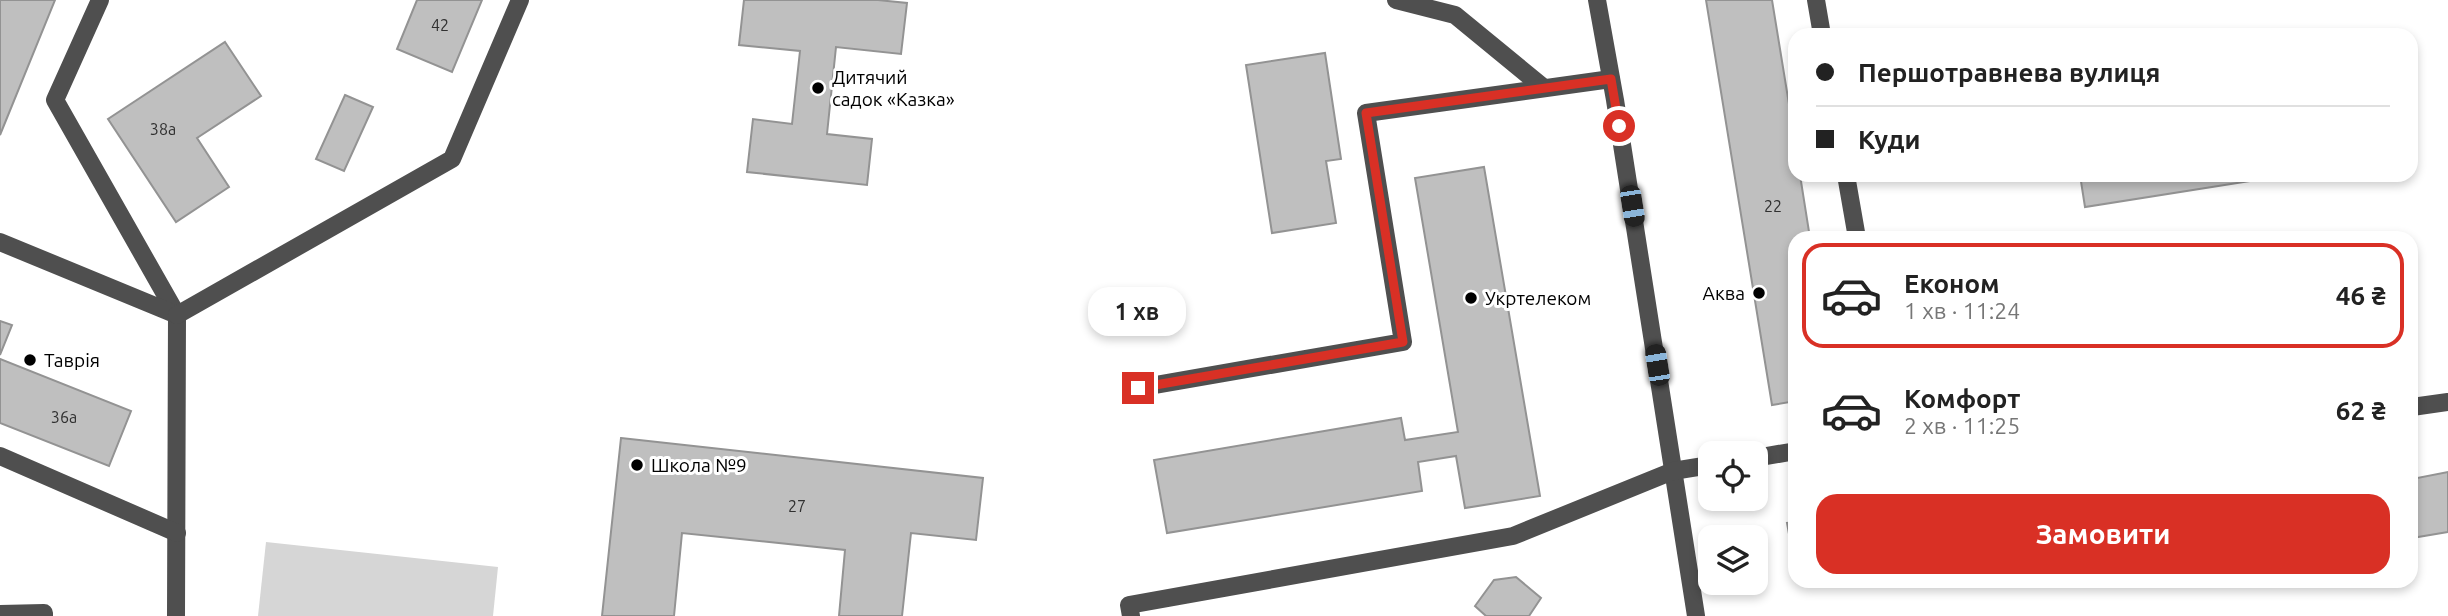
<!DOCTYPE html>
<html lang="uk">
<head>
<meta charset="utf-8">
<style>
  body { margin:0; font-family:Ubuntu,sans-serif; background:#f2f2f2; color:#222; height:100vh; display:flex; flex-direction:column; font-size:26px; white-space:nowrap }
  * { box-sizing:border-box; margin:0 }
  p { font-size:23px; color:#767676 }
  .icon { flex:none; width:38px; height:38px; fill:none; stroke:currentColor; stroke-width:2; stroke-linecap:round; stroke-linejoin:round }
  .map { position:relative; flex:1; overflow:hidden }
  .sheet { position:absolute; left:1788px; top:231px; width:630px; height:357px; display:flex; flex-direction:column; background:#fff; border-radius:21px; box-shadow:0 4px 10px #0003 }
  .sheet>* { flex:none }
  .top-card { position:absolute; left:1788px; top:28px; width:630px; height:154px; border-radius:21px; box-shadow:0 4px 10px #0003; display:grid; align-content:center; height:154px; padding:0 28px; background:#fff }
  .controls { position:absolute; left:1698px; top:441px; display:grid; gap:14px }
  .controls a { display:grid; place-items:center; width:70px; height:70px; border-radius:14px; background:#fff; box-shadow:0 4px 10px #0003; font-size:35px }
  .end { position:absolute; width:32px; height:32px; margin:-16px; border:9px solid #d93025; background:#fff; box-shadow:0 0 0 4px #fff }
  .from { border-radius:50% }
  .bubble { position:absolute; height:49px; border-radius:21px; background:#fff; box-shadow:0 4px 10px #0003; font-size:23px; font-weight:700; line-height:49px; text-align:center }
  .car { position:absolute; width:21px; height:42px; margin:-21px -10px; border-radius:9px; box-shadow:0 0 5px 2px #0007; background:linear-gradient(#222 24%,#8ab4d8 0 40%,#222 0 76%,#8ab4d8 0 86%,#222 0) }
  .top-card b { display:flex; align-items:center; gap:24px; height:66px; font-size:26px }
  .top-card b+b { border-top:2px solid #e0e0e0 }
  .top-card i { width:18px; height:18px; background:#222 }
  ul { padding:12px 0 0; list-style:none }
  li { display:flex; align-items:center; gap:21px; height:105px; margin:0 14px 10px; padding:0 14px; border:4px solid transparent; border-radius:21px }
  li div { flex:1 }
  li b { display:block; font-size:26px }
  li em { font-style:normal; font-weight:700 }
  li.active { border-color:#d93025 }
  li>.icon { width:63px; height:63px; stroke-width:1.5 }
  .button { display:flex; gap:14px; margin-top:auto; padding:14px 28px }
  .button a { flex:1; height:80px; border-radius:21px; background:#d93025; color:#fff; font-size:28px; font-weight:700; line-height:80px; text-align:center }
  .map>svg:first-child { display:block }
  .green { fill:#d6d6d6 }
  .building { fill:#bfbfbf; stroke:#939393; stroke-width:2 }
  .lines { fill:none; stroke-linecap:round; stroke-linejoin:round }
  .minor { stroke:#4f4f4f; stroke-width:18 }
  .route { stroke:#d93025; stroke-width:9 }
  .poi-dot { fill:#000; stroke:#fff; stroke-width:2.5 }
  .labels { text-anchor:middle; stroke-width:6; stroke-linejoin:round; paint-order:stroke }
  .number-label { font-size:16px; fill:#303030 }
  .poi-label { font-size:19px; fill:#000; stroke:#fff; text-anchor:start }
</style>
</head>
<body>
<div class="map">
<svg width="2448" height="616" viewBox="0 0 2448 616">
  <rect width="100%" height="100%" fill="#fff"/>
  <path class="green" d="M 266,542 L 498,567 L 493,616 L 258,616 Z"/>
  <g class="building">
    <path d="M 0,0 L 55,0 L 0,135 Z"/>
    <path d="M 417,0 L 482,0 L 452,72 L 397,49 Z"/>
    <path d="M 744,0 L 878,0 L 907,3 L 901,54 L 836,47 L 827,134 L 872,139 L 867,185 L 747,172 L 753,119 L 792,124 L 800,51 L 739,45 Z"/>
    <path d="M 1706,0 L 1772,0 L 1796,147 L 1796,175 L 1800,175 L 1810,238 L 1796,238 L 1796,401 L 1772,405 Z"/>
    <path d="M 225,42 L 261,96 L 197,138 L 229,187 L 176,222 L 108,119 Z"/>
    <path d="M 1325,53 L 1341,159 L 1326,161 L 1336,223 L 1272,233 L 1246,65 Z"/>
    <path d="M 345,95 L 373,107 L 344,171 L 316,159 Z"/>
    <path d="M 1484,167 L 1540,496 L 1465,508 L 1456,456 L 1418,462 L 1422,491 L 1167,533 L 1154,460 L 1401,418 L 1405,440 L 1458,432 L 1415,178 Z"/>
    <path d="M 2080,175 L 2288,175 L 2085,207 Z"/>
    <path d="M 0,321 L 12,325 L 0,355 Z"/>
    <path d="M 0,359 L 131,411 L 109,466 L 0,423 Z"/>
    <path d="M 621,438 L 983,478 L 976,540 L 911,533 L 902,616 L 839,616 L 845,550 L 682,533 L 674,616 L 602,616 Z"/>
    <path d="M 2448,472 L 2448,532 L 2412,538 L 2412,479 Z"/>
    <path d="M 1796,522 L 1796,573 L 1787,523 Z"/>
    <path d="M 1516,577 L 1541,598 L 1529,616 L 1486,616 L 1475,606 L 1494,580 Z"/>
  </g>
  <g class="lines">
    <g class="minor">
      <path d="M 100,0 L 55,100 L 177,315 L 176,616"/>
      <path d="M 1396,0 L 1455,15 L 1544,88"/>
      <path d="M 1597,0 L 1615,100 L 1696,616"/>
      <path d="M 1816,0 L 1822,35"/>
      <path d="M 1846,175 L 1857,238"/>
      <path d="M 0,242 L 177,315"/>
      <path d="M 177,315 L 452,159 L 520,0"/>
      <path d="M 1138,388 L 1403,342 L 1366,113 L 1611,79"/>
      <path d="M 2412,407 L 2448,402"/>
      <path d="M 0,456 L 177,533"/>
      <path d="M 1755,458 L 1796,451"/>
      <path d="M 0,614 L 44,613 L 44,616"/>
      <path d="M 1131,616 L 1129,605 L 1513,536 L 1673,471 L 1710,465"/>
    </g>
  </g>
  <g class="lines">
    <path class="route" d="M 1138,388 L 1403,342 L 1366,113 L 1611,79 L 1619,126"/>
  </g>
  <g class="poi-dot">
    <circle cx="818" cy="88" r="7"/>
    <circle cx="1759" cy="293" r="7"/>
    <circle cx="1471" cy="298" r="7"/>
    <circle cx="30" cy="360" r="7"/>
    <circle cx="637" cy="465" r="7"/>
  </g>
  <g class="labels">
    <g class="number-label">
      <text x="440" y="31">42</text>
      <text x="163" y="135">38а</text>
      <text x="1773" y="212">22</text>
      <text x="64" y="423">36а</text>
      <text x="797" y="512">27</text>
    </g>
    <g class="poi-label">
      <text x="832" y="84">Дитячий<tspan x="832" dy="22">садок «Казка»</tspan></text>
      <text x="1745" y="300" text-anchor="end">Аква</text>
      <text x="1485" y="305">Укртелеком</text>
      <text x="44" y="367">Таврія</text>
      <text x="651" y="472">Школа №9</text>
    </g>
  </g>
</svg>
<div class="controls">
<a><svg class="icon" aria-label="locate" viewBox="0 0 24 24"><circle cx="12" cy="12" r="6"/><path d="M12 2v4M12 18v4M2 12h4M18 12h4"/></svg></a>
<a><svg class="icon" aria-label="layers" viewBox="0 0 24 24"><path d="M12 4l9 5-9 5-9-5zM3 14l9 5 9-5"/></svg></a>
</div>
<i class="end from" style="left:1619px;top:126px"></i>
<i class="end" style="left:1138px;top:388px"></i>
<div class="bubble" style="left:1088px;top:287px;width:98px">1 хв</div>
<i class="car" style="left:1632px;top:206px;rotate:171deg"></i>
<i class="car" style="left:1657px;top:365px;rotate:351deg"></i>
<div class="top-card">
<b><i class="from"></i>Першотравнева вулиця</b>
<b><i></i>Куди</b>
</div>
<section class="sheet">
<ul>
<li class="active"><svg class="icon" aria-label="car" viewBox="0 0 24 24"><path d="M5 17H2v-5l4-1 3-4h7l3 4 3 1v5h-3M9 17h6M6 11h13"/><circle cx="7" cy="17" r="2"/><circle cx="17" cy="17" r="2"/></svg><div><b>Економ</b><p>1 хв · 11:24</p></div><em>46 ₴</em></li>
<li><svg class="icon" aria-label="car" viewBox="0 0 24 24"><path d="M5 17H2v-5l4-1 3-4h7l3 4 3 1v5h-3M9 17h6M6 11h13"/><circle cx="7" cy="17" r="2"/><circle cx="17" cy="17" r="2"/></svg><div><b>Комфорт</b><p>2 хв · 11:25</p></div><em>62 ₴</em></li>
</ul>
<div class="button"><a>Замовити</a></div>
</section>
</div>
</body>
</html>
